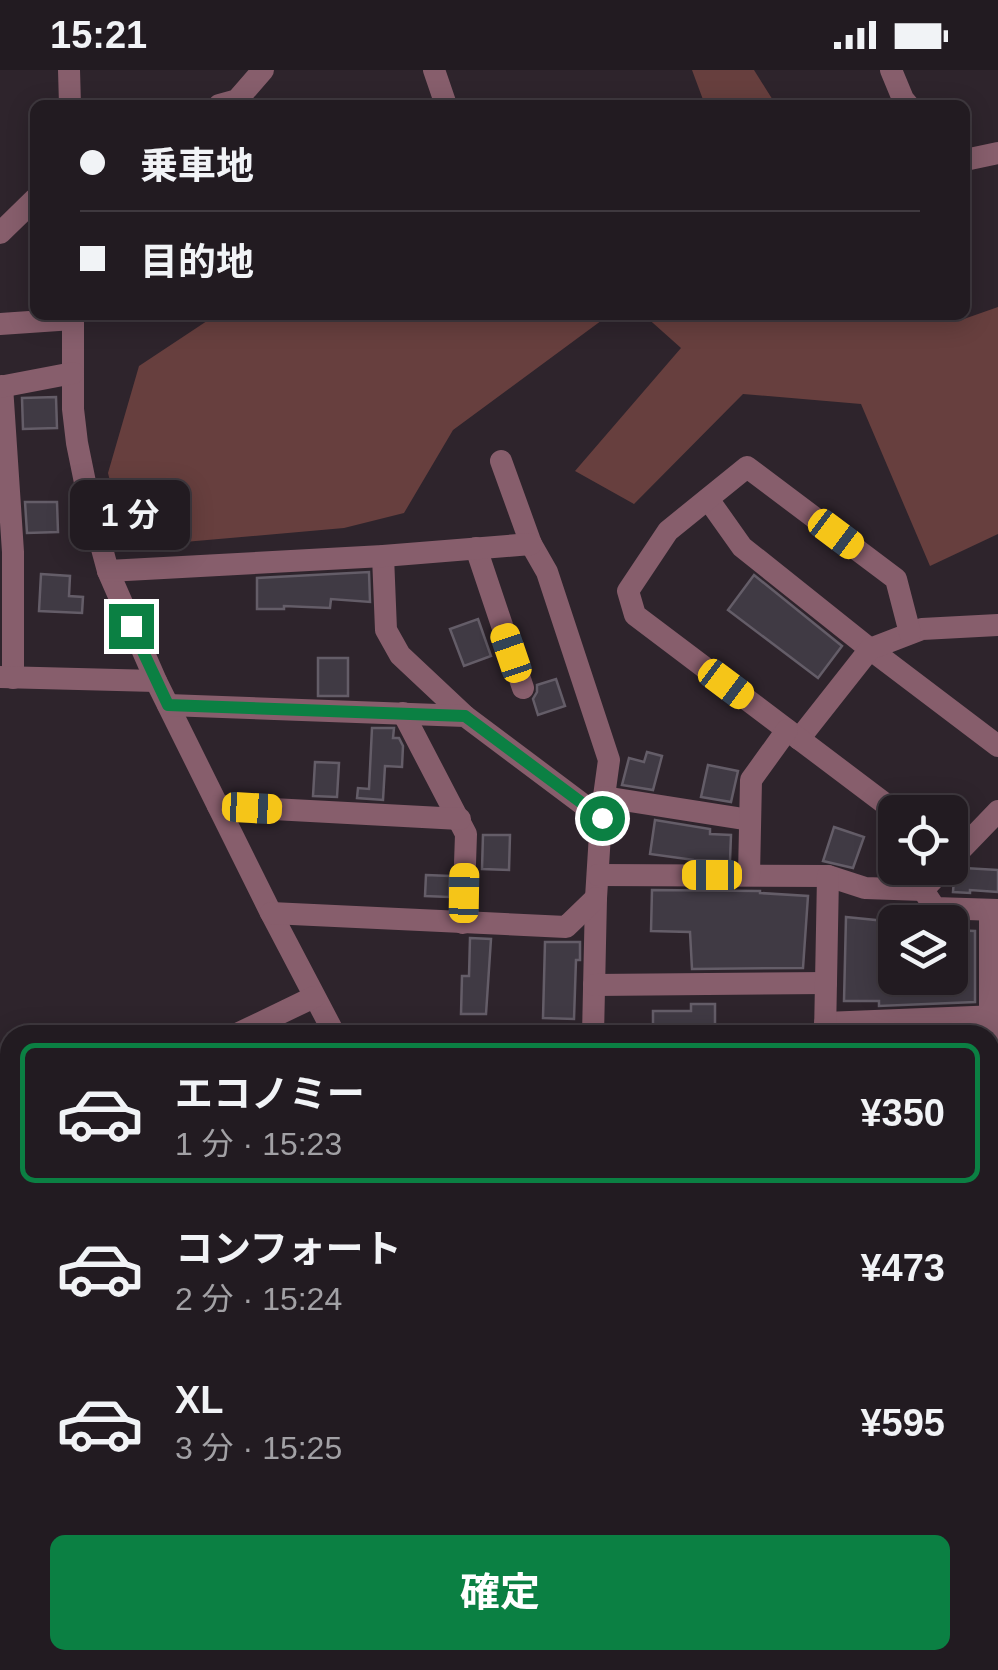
<!DOCTYPE html>
<html lang="ja">
<head>
<meta charset="utf-8">
<style>
  body { margin:0; font-family:Helvetica,"Noto Sans JP",sans-serif; background:#2e282e; color:#f1f3f6; height:100vh; display:flex; flex-direction:column; font-size:38px; white-space:nowrap }
  * { box-sizing:border-box; margin:0 }
  p { font-size:32px; color:#a2a1a5 }
  .icon { flex:none; width:55px; height:55px; fill:none; stroke:currentColor; stroke-width:2; stroke-linecap:round; stroke-linejoin:round }
  .map { position:relative; flex:1; overflow:hidden }
  .panel { position:absolute; left:0px; top:955px; width:1000px; height:645px; display:flex; flex-direction:column; background:#221b21; border-radius:30px 30px 0 0; box-shadow:0 5px 25px #0003,0 0 0 2px #3f393f }
  .panel>* { flex:none }
  .top-card { position:absolute; left:30px; top:30px; width:940px; height:220px; border-radius:15px; box-shadow:0 5px 25px #0003,0 0 0 2px #3f393f; display:grid; align-content:center; height:220px; padding:0 50px; background:#221b21 }
  .fabs { position:absolute; left:878px; top:725px; display:grid; gap:20px }
  .fabs a { display:grid; place-items:center; width:90px; height:90px; border-radius:15px; background:#221b21; box-shadow:0 5px 25px #0003,0 0 0 2px #3f393f; font-size:50px }
  .end { position:absolute; width:45px; height:45px; margin:-22px; border:12px solid #0b8043; background:#fff; box-shadow:0 0 0 5px #fff }
  .from { border-radius:50% }
  .bubble { position:absolute; height:70px; border-radius:15px; background:#221b21; box-shadow:0 5px 25px #0003,0 0 0 2px #3f393f; font-size:32px; font-weight:700; line-height:70px; text-align:center }
  .car { position:absolute; width:30px; height:60px; margin:-30px -15px; border-radius:12px; box-shadow:0 0 8px 2px #0007; background:linear-gradient(#f5c518 24%,#345 0 40%,#f5c518 0 76%,#345 0 86%,#f5c518 0) }
  .top-card b { display:flex; align-items:center; gap:35px; height:95px; font-size:38px }
  .top-card b+b { border-top:2px solid #3f393f }
  .top-card i { width:25px; height:25px; background:#f1f3f6 }
  ul { padding:18px 0 0; list-style:none }
  li { display:flex; align-items:center; gap:30px; height:140px; margin:0 20px 15px; padding:0 30px; border:5px solid transparent; border-radius:15px }
  li div { flex:1 }
  li b { display:block; font-size:38px }
  li em { font-style:normal; font-weight:700 }
  li.selected { border-color:#0b8043 }
  li>.icon { width:90px; height:90px; stroke-width:1.5 }
  .action { display:flex; gap:20px; margin-top:auto; padding:20px 50px }
  .action a { flex:1; height:115px; border-radius:15px; background:#0b8043; color:#fff; font-size:40px; font-weight:700; line-height:115px; text-align:center }
  .status { display:flex; justify-content:space-between; align-items:center; height:70px; padding:0 50px; background:#221b21; direction:ltr }
  .status svg { height:28px; fill:currentColor }
  .map>svg:first-child { display:block }
  .green { fill:#673f3e }
  .water { fill:#3f3961 }
  .building { fill:#403a44; stroke:#645d68; stroke-width:2.5 }
  .lines { fill:none; stroke-linecap:round; stroke-linejoin:round }
  .minor { stroke:#875e6c; stroke-width:22 }
  .route { stroke:#0b8043; stroke-width:12 }
</style>
</head>
<body>
<div class="status"><b>15:21</b><svg viewBox="0 0 49 12"><path d="M0 12V9h3v3zM5 12V6h3v6zM10 12V3h3v9zM15 12V0h3v12zM26 1h20v11H26zM47 4h2v5h-2z"/></svg></div>
<div class="map">
<svg width="998" height="1600" viewBox="0 0 998 1600">
  <rect width="100%" height="100%" fill="#2e242c"/>
  <g class="green">
    <path d="M 692,0 L 754,0 L 776,35 L 627,35 L 627,31 L 705,35 Z"/>
    <path d="M 998,237 L 998,464 L 930,496 L 861,334 L 743,324 L 634,434 L 575,401 L 681,278 L 644,245 L 951,245 L 961,250 Z"/>
    <path d="M 216,245 L 609,245 L 453,360 L 404,443 L 344,458 L 173,473 L 122,459 L 108,403 L 139,296 Z"/>
    <path d="M 998,1343 L 998,1600 L 767,1600 L 773,1590 L 990,1590 L 990,1345 Z"/>
  </g>
  <path class="water" d="M 10,1205 L 10,1441 L 0,1443 L 0,1208 Z"/>
  <g class="building">
    <path d="M 56,327 L 57,358 L 23,359 L 22,328 Z"/>
    <path d="M 25,432 L 57,432 L 58,462 L 27,463 Z"/>
    <path d="M 369,502 L 370,532 L 331,529 L 330,538 L 284,536 L 284,539 L 257,539 L 257,508 Z"/>
    <path d="M 41,504 L 70,506 L 69,526 L 83,527 L 82,543 L 39,541 Z"/>
    <path d="M 754,505 L 842,576 L 818,608 L 728,540 Z"/>
    <path d="M 478,549 L 491,586 L 464,596 L 450,559 Z"/>
    <rect x="318" y="588" width="30" height="38"/>
    <path d="M 556,609 L 565,636 L 538,645 L 533,629 L 537,622 L 537,615 Z"/>
    <path d="M 372,658 L 394,658 L 393,668 L 399,668 L 403,676 L 402,697 L 385,696 L 383,730 L 357,728 L 358,718 L 369,719 Z"/>
    <path d="M 647,682 L 662,686 L 653,720 L 622,715 L 629,688 L 644,692 Z"/>
    <path d="M 315,692 L 339,693 L 337,727 L 313,726 Z"/>
    <path d="M 708,695 L 738,701 L 731,732 L 701,727 Z"/>
    <path d="M 655,750 L 710,759 L 710,764 L 731,765 L 730,791 L 694,790 L 650,784 Z"/>
    <path d="M 834,757 L 864,767 L 853,798 L 823,791 Z"/>
    <path d="M 483,765 L 510,765 L 509,800 L 482,799 Z"/>
    <path d="M 964,798 L 998,800 L 998,822 L 970,820 L 970,823 L 953,822 L 954,809 Z"/>
    <path d="M 426,805 L 450,806 L 449,827 L 425,826 Z"/>
    <path d="M 652,820 L 760,821 L 760,823 L 808,826 L 803,898 L 692,899 L 690,862 L 651,861 Z"/>
    <path d="M 846,847 L 895,852 L 895,908 L 950,908 L 950,860 L 975,861 L 975,932 L 879,936 L 879,931 L 844,931 Z"/>
    <path d="M 470,868 L 491,869 L 486,944 L 461,944 L 462,906 L 469,906 Z"/>
    <path d="M 545,872 L 580,872 L 580,890 L 576,890 L 574,949 L 543,948 Z"/>
    <path d="M 691,934 L 715,934 L 715,965 L 653,965 L 653,941 L 691,941 Z"/>
  </g>
  <g class="lines">
    <g class="minor">
      <path d="M 69,0 L 70,35"/>
      <path d="M 434,0 L 446,35"/>
      <path d="M 891,0 L 903,29 L 908,35"/>
      <path d="M 219,35 L 237,30 L 263,0"/>
      <path d="M 965,90 L 998,83"/>
      <path d="M 0,163 L 35,129"/>
      <path d="M 73,245 L 73,339 L 77,373 L 88,427 L 108,501 L 156,611 L 271,843 L 335,965"/>
      <path d="M 0,254 L 73,249"/>
      <path d="M 2,316 L 13,482 L 13,608"/>
      <path d="M 0,317 L 73,303"/>
      <path d="M 501,391 L 531,474 L 547,502 L 609,690 L 601,748 L 596,828 L 593,965"/>
      <path d="M 708,429 L 742,477 L 870,579 L 998,676"/>
      <path d="M 476,478 L 523,618"/>
      <path d="M 383,486 L 386,560 L 400,585 L 465,646"/>
      <path d="M 108,501 L 383,486 L 531,474"/>
      <path d="M 0,607 L 156,611"/>
      <path d="M 168,635 L 465,646 L 601,748"/>
      <path d="M 403,643 L 466,764 L 463,853"/>
      <path d="M 799,669 L 870,579 L 922,559 L 998,555"/>
      <path d="M 604,727 L 750,750"/>
      <path d="M 218,736 L 460,749"/>
      <path d="M 896,742 L 635,545 L 628,521 L 668,461 L 747,397 L 896,509 L 910,563"/>
      <path d="M 950,791 L 998,741"/>
      <path d="M 598,805 L 828,806 L 865,818 L 923,820 L 944,798"/>
      <path d="M 749,805 L 751,710 L 787,660"/>
      <path d="M 923,820 L 935,838 L 998,840"/>
      <path d="M 271,843 L 566,857 L 596,828"/>
      <path d="M 594,915 L 826,913"/>
      <path d="M 825,953 L 998,946"/>
      <path d="M 235,965 L 314,927"/>
      <path d="M 825,965 L 828,806"/>
      <path d="M 990,965 L 990,840"/>
      <path d="M 0,1043 L 10,1043"/>
      <path d="M 990,1055 L 998,1055"/>
      <path d="M 990,1163 L 998,1163"/>
      <path d="M 0,1459 L 10,1457"/>
      <path d="M 282,1590 L 283,1600"/>
      <path d="M 541,1590 L 542,1600"/>
      <path d="M 210,1600 L 214,1590"/>
    </g>
  </g>
  <g class="lines">
    <path class="route" d="M 131,556 L 168,635 L 465,646 L 602,748"/>
  </g>
</svg>
<div class="fabs">
<a><svg class="icon" aria-label="locate" viewBox="0 0 24 24"><circle cx="12" cy="12" r="6"/><path d="M12 2v4M12 18v4M2 12h4M18 12h4"/></svg></a>
<a><svg class="icon" aria-label="layers" viewBox="0 0 24 24"><path d="M12 4l9 5-9 5-9-5zM3 14l9 5 9-5"/></svg></a>
</div>
<i class="end from" style="left:602px;top:748px"></i>
<i class="end" style="left:131px;top:556px"></i>
<div class="bubble" style="left:70px;top:410px;width:120px">1 分</div>
<i class="car" style="left:836px;top:464px;rotate:127deg"></i>
<i class="car" style="left:511px;top:583px;rotate:341deg"></i>
<i class="car" style="left:726px;top:614px;rotate:127deg"></i>
<i class="car" style="left:252px;top:738px;rotate:93deg"></i>
<i class="car" style="left:712px;top:805px;rotate:270deg"></i>
<i class="car" style="left:464px;top:823px;rotate:1deg"></i>
<div class="top-card">
<b><i class="from"></i>乗車地</b>
<b><i></i>目的地</b>
</div>
<section class="panel">
<ul>
<li class="selected"><svg class="icon" aria-label="car" viewBox="0 0 24 24"><path d="M5 17H2v-5l4-1 3-4h7l3 4 3 1v5h-3M9 17h6M6 11h13"/><circle cx="7" cy="17" r="2"/><circle cx="17" cy="17" r="2"/></svg><div><b>エコノミー</b><p>1 分 · 15:23</p></div><em>¥350</em></li>
<li><svg class="icon" aria-label="car" viewBox="0 0 24 24"><path d="M5 17H2v-5l4-1 3-4h7l3 4 3 1v5h-3M9 17h6M6 11h13"/><circle cx="7" cy="17" r="2"/><circle cx="17" cy="17" r="2"/></svg><div><b>コンフォート</b><p>2 分 · 15:24</p></div><em>¥473</em></li>
<li><svg class="icon" aria-label="car" viewBox="0 0 24 24"><path d="M5 17H2v-5l4-1 3-4h7l3 4 3 1v5h-3M9 17h6M6 11h13"/><circle cx="7" cy="17" r="2"/><circle cx="17" cy="17" r="2"/></svg><div><b>XL</b><p>3 分 · 15:25</p></div><em>¥595</em></li>
</ul>
<div class="action"><a>確定</a></div>
</section>
</div>
</body>
</html>
